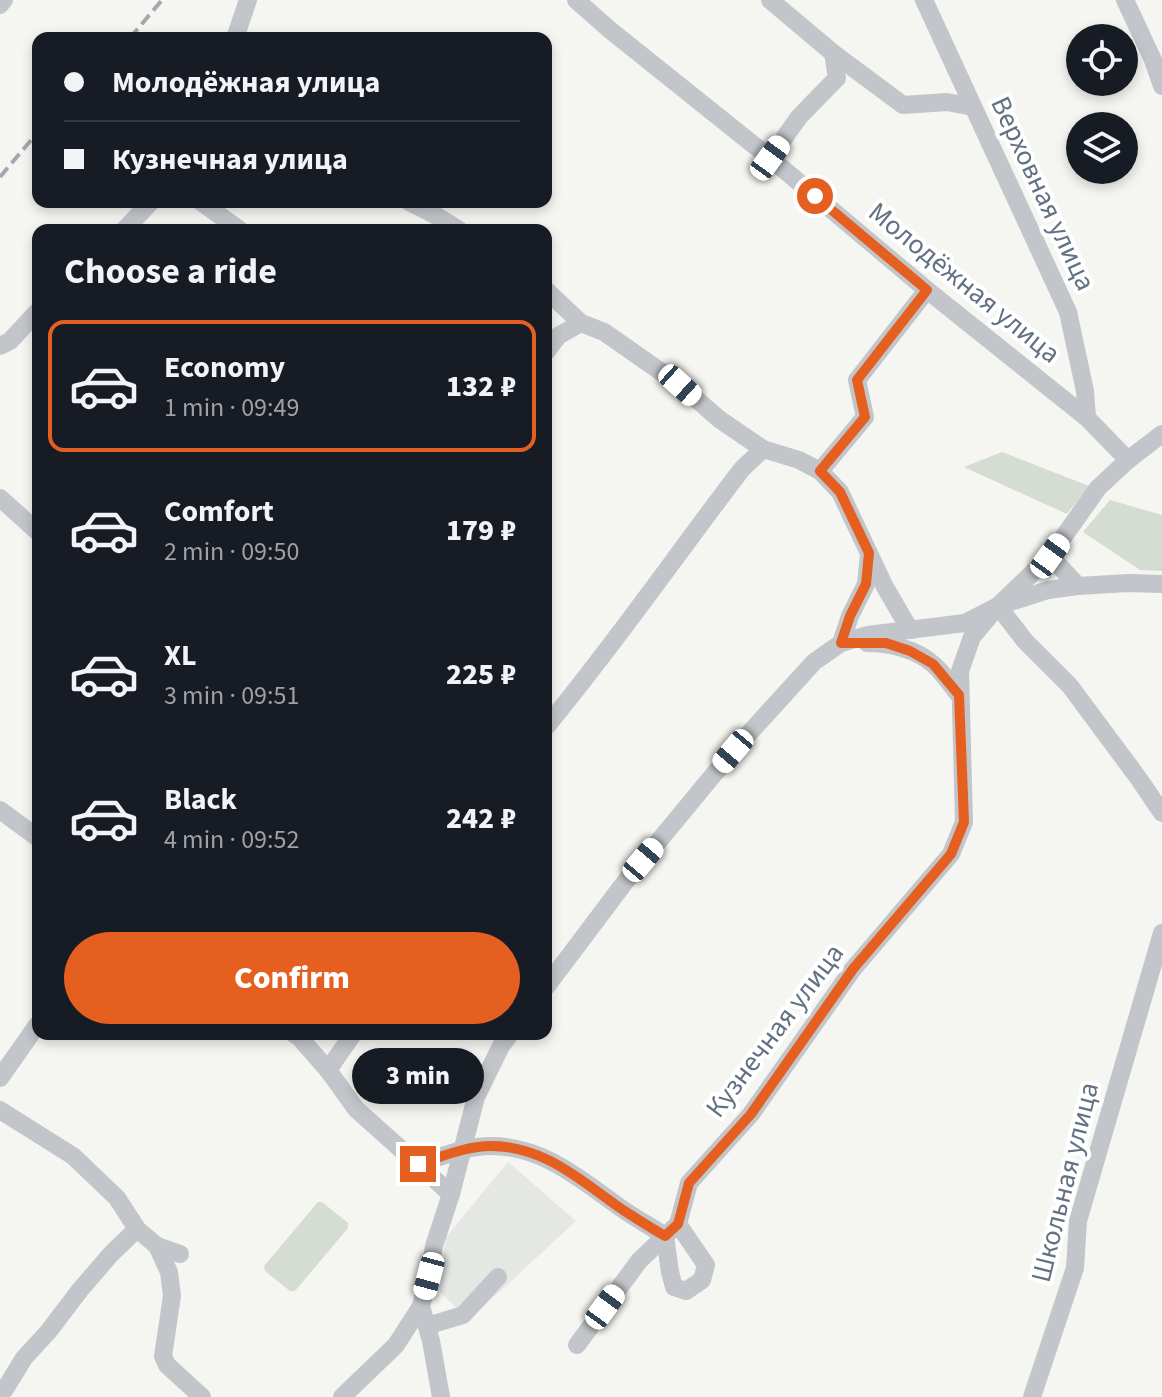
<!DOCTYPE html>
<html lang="en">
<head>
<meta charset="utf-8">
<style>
  body { margin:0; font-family:"Source Sans 3",sans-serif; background:#242831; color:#f1f3f6; height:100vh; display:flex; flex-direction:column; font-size:30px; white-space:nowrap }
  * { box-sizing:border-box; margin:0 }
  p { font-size:26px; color:#9ea1a6 }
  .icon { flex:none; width:44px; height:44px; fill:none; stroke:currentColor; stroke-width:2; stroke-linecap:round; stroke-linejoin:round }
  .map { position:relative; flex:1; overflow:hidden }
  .side { position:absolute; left:32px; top:224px; width:520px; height:816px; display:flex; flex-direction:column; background:#171b24; border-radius:16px; box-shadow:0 4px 12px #0003 }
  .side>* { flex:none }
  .guide { position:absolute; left:32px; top:32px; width:520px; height:176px; border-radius:16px; box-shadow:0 4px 12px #0003; display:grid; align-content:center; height:176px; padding:0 32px; background:#171b24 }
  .controls { position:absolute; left:1066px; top:24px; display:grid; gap:16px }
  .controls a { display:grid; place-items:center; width:72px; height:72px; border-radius:50%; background:#171b24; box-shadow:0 4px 12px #0003; font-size:40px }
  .end { position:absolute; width:36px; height:36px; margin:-18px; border:10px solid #e55f21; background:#fff; box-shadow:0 0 0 4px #fff }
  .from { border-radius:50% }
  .bubble { position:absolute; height:56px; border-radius:28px; background:#171b24; box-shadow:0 4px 12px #0003; font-size:26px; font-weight:800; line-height:56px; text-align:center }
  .car { position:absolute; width:24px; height:48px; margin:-24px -12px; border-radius:10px; box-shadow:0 0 6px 2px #0007; background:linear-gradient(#fff 24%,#345 0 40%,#fff 0 76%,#345 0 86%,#fff 0) }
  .guide b { display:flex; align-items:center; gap:28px; height:76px; font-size:30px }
  .guide b+b { border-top:2px solid #363941 }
  .guide i { width:20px; height:20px; background:#f1f3f6 }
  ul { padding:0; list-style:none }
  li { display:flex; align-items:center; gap:24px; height:132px; margin:0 16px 12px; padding:0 16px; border:4px solid transparent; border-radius:16px }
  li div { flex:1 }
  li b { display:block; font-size:30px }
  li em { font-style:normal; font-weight:800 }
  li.on { border-color:#e55f21 }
  li>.icon { width:72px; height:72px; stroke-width:1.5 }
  h2 { padding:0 32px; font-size:36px; line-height:96px }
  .action { display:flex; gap:16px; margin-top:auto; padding:16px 32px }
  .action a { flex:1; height:92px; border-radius:48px; background:#e55f21; color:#fff; font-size:32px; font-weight:800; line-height:92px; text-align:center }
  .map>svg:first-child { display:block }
  .built { fill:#e5e7e5 }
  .grass { fill:#d5dcd2 }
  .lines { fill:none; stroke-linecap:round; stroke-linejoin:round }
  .minor { stroke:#c2c5c9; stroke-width:18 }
  .rail { stroke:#a2a8ae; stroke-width:4; stroke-dasharray:12 6; stroke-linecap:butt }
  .route { stroke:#e55f21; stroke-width:10 }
  .labels { text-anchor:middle; stroke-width:8; stroke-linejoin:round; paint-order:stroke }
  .street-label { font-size:28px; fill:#637283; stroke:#fff }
</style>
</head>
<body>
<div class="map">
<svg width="1162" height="1397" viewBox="0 0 1162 1397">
  <rect width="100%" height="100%" fill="#f5f5f1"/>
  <path class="built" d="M 508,1162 L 576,1221 L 469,1320 L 440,1292 L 446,1237 Z"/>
  <g class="grass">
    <path d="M 1002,452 L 1089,486 L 1067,514 L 964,467 Z"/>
    <path d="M 1110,500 L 1162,515 L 1162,571 L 1140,570 L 1083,532 Z"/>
    <path d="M 318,1202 L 322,1202 L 348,1223 L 348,1228 L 295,1291 L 290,1291 L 265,1271 L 264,1266 Z"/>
  </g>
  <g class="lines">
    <g class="minor">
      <path d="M 576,0 L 610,30 L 770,158 L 927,290 L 1087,418 L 1128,460"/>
      <path d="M 924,0 L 1068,312 L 1085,391 L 1087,418"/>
      <path d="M 1125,0 L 1153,60 L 1162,86"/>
      <path d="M 0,5 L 4,0"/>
      <path d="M 235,38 L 248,0"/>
      <path d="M 833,53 L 903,105 L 947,102 L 973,107"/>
      <path d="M 770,158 L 799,117 L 837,78 L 833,53 L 770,0"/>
      <path d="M 201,202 L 240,230"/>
      <path d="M 409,202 L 435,215 L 459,230"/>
      <path d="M 124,230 L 151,202"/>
      <path d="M 546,290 L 581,323 L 604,332 L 680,385 L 719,419 L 763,449 L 799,460 L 820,471 L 840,492 L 885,587 L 910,630"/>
      <path d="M 0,346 L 10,341 L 38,311"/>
      <path d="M 546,352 L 558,336 L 581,323"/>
      <path d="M 820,471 L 865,417 L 857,380 L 927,290"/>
      <path d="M 0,498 L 38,532"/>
      <path d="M 1050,556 L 1078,586"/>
      <path d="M 998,606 L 1025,641 L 1070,686 L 1139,779 L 1162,813"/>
      <path d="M 841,643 L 850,616 L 866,584 L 869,555"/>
      <path d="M 867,643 C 889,643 917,649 934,665 C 943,673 951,685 959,695"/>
      <path d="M 546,727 C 615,644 676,555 742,469 L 763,449"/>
      <path d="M 0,810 L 38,838"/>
      <path d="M 546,987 L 625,882 L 733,751 L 814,662 L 841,643 L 868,635 L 965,623 L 998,606 L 1048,590 L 1078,586 L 1128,583 L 1162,584"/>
      <path d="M 294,1034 L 299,1037 L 328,1070 L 356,1109 L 451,1194"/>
      <path d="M 328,1070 L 353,1034"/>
      <path d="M 0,1078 L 38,1024"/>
      <path d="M 0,1110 L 73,1156 L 117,1198 L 137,1229 L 157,1246 L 169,1272 L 172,1296 L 163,1356 L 167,1365 L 202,1397"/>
      <path d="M 418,1164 C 441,1157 466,1146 491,1146 C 542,1146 579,1178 618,1206 C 633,1217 650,1226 665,1236 L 678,1224 L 689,1183 L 751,1114 L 853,969 L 951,854 L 964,822 L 960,671 L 972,637 L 998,606 L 1050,556 L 1098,488 L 1128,460 L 1162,434"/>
      <path d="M 665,1236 L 670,1272 L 674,1287 L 686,1291 L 702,1280 L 706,1265 L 678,1224"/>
      <path d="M 157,1246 L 180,1254"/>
      <path d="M 427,1326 L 463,1315 L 498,1277"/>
      <path d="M 577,1345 L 639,1261 L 665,1236"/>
      <path d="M 5,1389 L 24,1358 L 48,1332 L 80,1290 L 111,1254 L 137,1229"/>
      <path d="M 342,1397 L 396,1345 L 421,1306"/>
      <path d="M 441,1397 L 431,1341 L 421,1306 L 429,1276 L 434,1246 L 451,1194 L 476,1097 L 501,1046 L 510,1034"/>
      <path d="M 1032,1397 L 1075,1268 L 1078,1221 L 1162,933"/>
    </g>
    <g class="rail">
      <path d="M 130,38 L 162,0"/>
      <path d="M 0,177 L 38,132"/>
    </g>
  </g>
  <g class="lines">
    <path class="route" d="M 418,1164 C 441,1157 466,1146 491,1146 C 545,1146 581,1181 623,1210 C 637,1219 651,1228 665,1236 L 678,1224 L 689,1183 L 751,1114 L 853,969 L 951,854 L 964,822 L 959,695 L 933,664 L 910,651 L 886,643 L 841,643 L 850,616 L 866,584 L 869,553 L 840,492 L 820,471 L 865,417 L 857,380 L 927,290 L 815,196"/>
  </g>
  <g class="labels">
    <g class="street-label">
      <text transform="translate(1044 193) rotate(65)" y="10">Верховная улица</text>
      <text transform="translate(965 282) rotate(39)" y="10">Молодёжная улица</text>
      <text transform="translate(774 1030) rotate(-53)" y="10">Кузнечная улица</text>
      <text transform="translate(1064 1182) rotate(-76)" y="10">Школьная улица</text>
    </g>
  </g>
</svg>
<div class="controls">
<a><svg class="icon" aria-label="locate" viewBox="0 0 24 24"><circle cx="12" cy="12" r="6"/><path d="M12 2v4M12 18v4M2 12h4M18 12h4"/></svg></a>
<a><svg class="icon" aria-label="layers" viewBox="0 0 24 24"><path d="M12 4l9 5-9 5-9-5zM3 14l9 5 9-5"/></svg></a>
</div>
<i class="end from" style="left:815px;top:196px"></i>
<i class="end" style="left:418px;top:1164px"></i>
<div class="bubble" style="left:352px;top:1048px;width:132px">3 min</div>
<i class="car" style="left:770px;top:158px;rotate:36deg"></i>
<i class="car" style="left:680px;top:385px;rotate:132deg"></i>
<i class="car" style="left:1050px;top:556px;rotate:36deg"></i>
<i class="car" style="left:733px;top:751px;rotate:220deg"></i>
<i class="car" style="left:643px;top:860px;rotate:40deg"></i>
<i class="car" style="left:429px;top:1276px;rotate:195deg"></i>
<i class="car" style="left:605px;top:1307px;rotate:36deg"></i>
<div class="guide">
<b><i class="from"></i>Молодёжная улица</b>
<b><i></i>Кузнечная улица</b>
</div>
<section class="side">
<h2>Choose a ride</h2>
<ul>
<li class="on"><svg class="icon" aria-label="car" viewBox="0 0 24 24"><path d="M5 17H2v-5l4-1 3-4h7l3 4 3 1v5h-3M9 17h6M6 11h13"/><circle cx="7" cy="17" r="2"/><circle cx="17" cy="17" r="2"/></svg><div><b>Economy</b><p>1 min · 09:49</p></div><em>132 ₽</em></li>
<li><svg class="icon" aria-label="car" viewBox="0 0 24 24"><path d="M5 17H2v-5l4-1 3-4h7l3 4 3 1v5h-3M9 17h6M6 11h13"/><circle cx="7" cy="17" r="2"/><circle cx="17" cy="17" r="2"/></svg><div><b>Comfort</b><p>2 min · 09:50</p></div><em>179 ₽</em></li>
<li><svg class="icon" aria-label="car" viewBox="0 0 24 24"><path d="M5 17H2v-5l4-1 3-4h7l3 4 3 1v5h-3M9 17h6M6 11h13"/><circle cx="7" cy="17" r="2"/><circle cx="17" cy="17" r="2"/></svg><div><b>XL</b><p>3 min · 09:51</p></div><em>225 ₽</em></li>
<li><svg class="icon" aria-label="car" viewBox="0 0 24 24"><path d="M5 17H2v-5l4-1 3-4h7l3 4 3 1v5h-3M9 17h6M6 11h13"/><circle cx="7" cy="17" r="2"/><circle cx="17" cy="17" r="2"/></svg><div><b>Black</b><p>4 min · 09:52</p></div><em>242 ₽</em></li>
</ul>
<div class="action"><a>Confirm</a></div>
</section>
</div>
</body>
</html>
